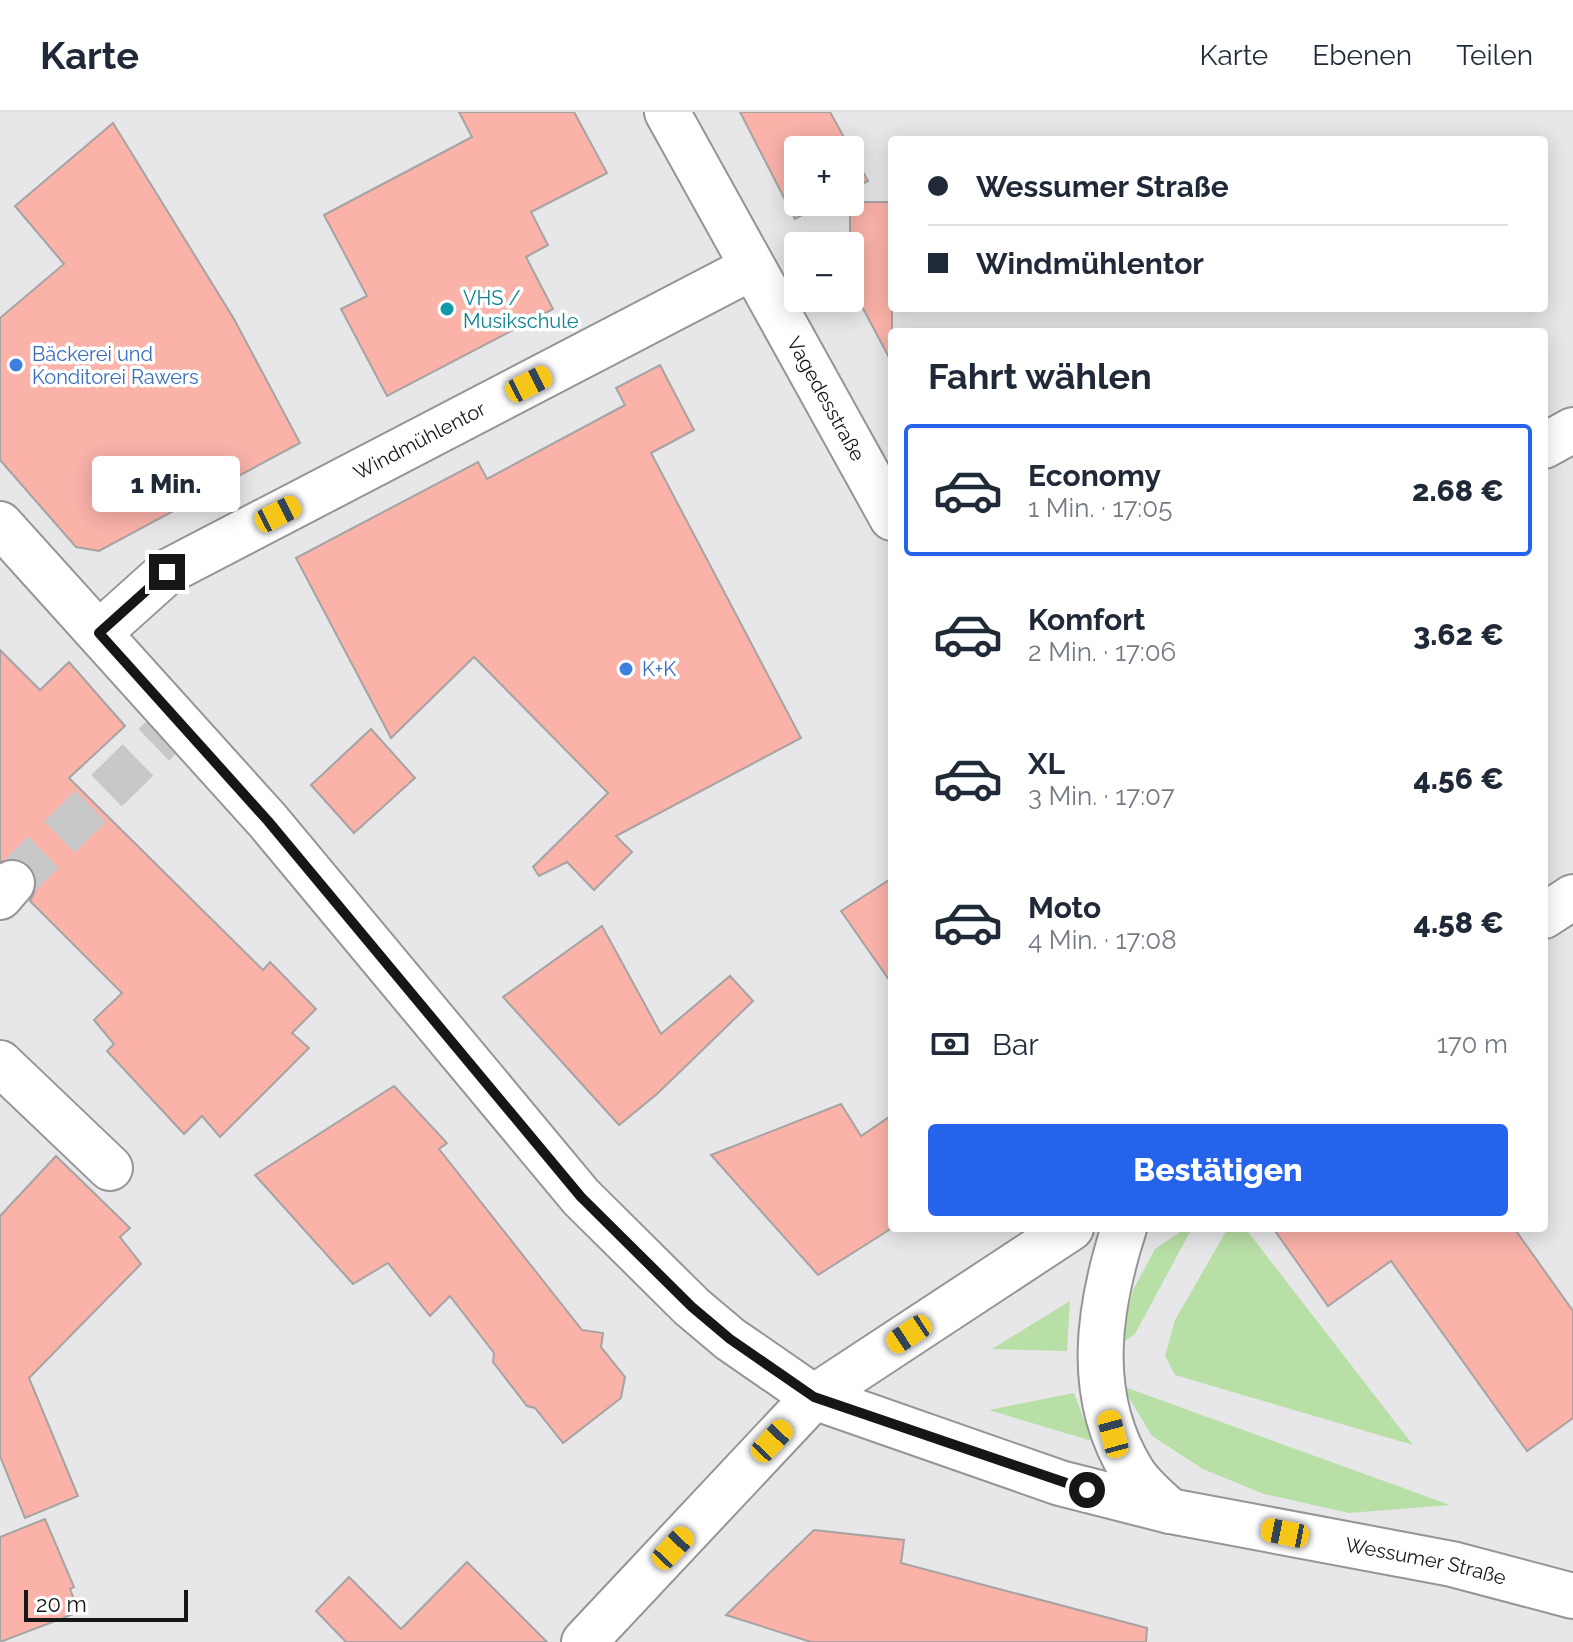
<!DOCTYPE html>
<html lang="de">
<head>
<meta charset="utf-8">
<style>
  body { margin:0; font-family:Raleway,sans-serif; background:#f2f2f3; color:#1f2937; height:100vh; display:flex; flex-direction:column; font-size:30px; white-space:nowrap }
  * { box-sizing:border-box; margin:0 }
  p { font-size:26px; color:#747a83 }
  .icon { flex:none; width:44px; height:44px; fill:none; stroke:currentColor; stroke-width:2; stroke-linecap:round; stroke-linejoin:round }
  .map { position:relative; flex:1; overflow:hidden }
  .side { position:absolute; left:888px; top:216px; width:660px; height:904px; display:flex; flex-direction:column; background:#fff; border-radius:8px; box-shadow:0 4px 20px #0003 }
  .side>* { flex:none }
  .banner { position:absolute; left:888px; top:24px; width:660px; height:176px; border-radius:8px; box-shadow:0 4px 20px #0003; display:grid; align-content:center; height:176px; padding:0 40px; background:#fff }
  .tools { position:absolute; left:784px; top:24px; display:grid; gap:16px }
  .tools a { display:grid; place-items:center; width:80px; height:80px; border-radius:8px; background:#fff; box-shadow:0 4px 20px #0003; font-size:40px }
  .scale { position:absolute; left:24px; bottom:20px; width:164px; box-sizing:border-box; padding-left:8px; border:4px solid #161616; border-top:0; font-size:22px; line-height:28px; white-space:nowrap; color:#161616; -webkit-text-stroke:6px #fff; paint-order:stroke }
  .end { position:absolute; width:36px; height:36px; margin:-18px; border:10px solid #161616; background:#fff; box-shadow:0 0 0 4px #fff }
  .from { border-radius:50% }
  .bubble { position:absolute; height:56px; border-radius:8px; background:#fff; box-shadow:0 4px 20px #0003; font-size:26px; font-weight:800; line-height:56px; text-align:center }
  .car { position:absolute; width:24px; height:48px; margin:-24px -12px; border-radius:10px; box-shadow:0 0 6px 2px #0007; background:linear-gradient(#f5c518 24%,#345 0 40%,#f5c518 0 76%,#345 0 86%,#f5c518 0) }
  .banner b { display:flex; align-items:center; gap:28px; height:76px; font-size:30px }
  .banner b+b { border-top:2px solid #e0e1e3 }
  .banner i { width:20px; height:20px; background:#1f2937 }
  ul { padding:0; list-style:none }
  li { display:flex; align-items:center; gap:24px; height:132px; margin:0 16px 12px; padding:0 24px; border:4px solid transparent; border-radius:8px }
  li div { flex:1 }
  li b { display:block; font-size:30px }
  li em { font-style:normal; font-weight:800 }
  li.current { border-color:#2563eb }
  li>.icon { width:72px; height:72px; stroke-width:1.5 }
  h2 { padding:0 40px; font-size:36px; line-height:96px }
  .pay { display:flex; align-items:center; gap:20px; height:88px; padding:0 40px; font-size:30px }
  .pay p { margin-inline-start:auto }
  .cta { display:flex; gap:16px; margin-top:auto; padding:16px 40px }
  .cta a { flex:1; height:92px; border-radius:8px; background:#2563eb; color:#fff; font-size:32px; font-weight:800; line-height:92px; text-align:center }
  header { display:flex; align-items:center; gap:48px; box-sizing:border-box; height:112px; padding:0 40px; background:#fff; border-bottom:2px solid #e0e1e3 }
  header strong { font-size:38px }
  nav { display:flex; gap:44px; margin-inline-start:auto; font-size:28px }
  .map>svg:first-child { display:block }
  .green { fill:#b8dfa6 }
  .building { fill:#fab2a9; stroke:#a6a3a3; stroke-width:2 }
  .lines { fill:none; stroke-linecap:round; stroke-linejoin:round }
  .minor-tunnel { stroke:#c8c8c9; stroke-width:44; stroke-dasharray:44 22; stroke-linecap:butt }
  .minor-casing { stroke:#959597; stroke-width:48 }
  .minor { stroke:#fff; stroke-width:44 }
  .route { stroke:#161616; stroke-width:10 }
  .culture-dot { fill:#0f9aa8; stroke:#fff; stroke-width:3 }
  .shop-dot { fill:#3f7fe0; stroke:#fff; stroke-width:3 }
  .labels { text-anchor:middle; stroke-width:7; stroke-linejoin:round; paint-order:stroke }
  .culture-label { font-size:20px; fill:#0d838f; stroke:#fff; text-anchor:start }
  .shop-label { font-size:20px; fill:#366cbe; stroke:#fff; text-anchor:start }
  .street-label { font-size:20px; fill:#161616; stroke:#fff }
</style>
</head>
<body>
<header>
<strong>Karte</strong>
<nav><a>Karte</a><a>Ebenen</a><a>Teilen</a></nav>
</header>
<div class="map">
<svg width="1573" height="1530" viewBox="0 0 1573 1530">
  <rect width="100%" height="100%" fill="#e7e7e9"/>
  <g class="green">
    <path d="M 1186,1116 L 1192,1116 L 1135,1222 L 1120,1232 L 1133,1178 L 1155,1137 Z"/>
    <path d="M 1228,1116 L 1245,1116 L 1413,1333 L 1175,1263 L 1165,1244 L 1175,1208 Z"/>
    <path d="M 1070,1189 L 1067,1239 L 992,1237 Z"/>
    <path d="M 1122,1274 L 1450,1393 L 1349,1401 L 1264,1382 L 1203,1357 L 1152,1324 Z"/>
    <path d="M 1074,1281 L 1092,1329 L 989,1298 Z"/>
  </g>
  <g class="building">
    <path d="M 459,0 L 574,0 L 607,61 L 531,100 L 548,133 L 526,145 L 553,197 L 387,284 L 341,197 L 367,184 L 324,103 L 472,25 Z"/>
    <path d="M 740,0 L 830,0 L 868,69 L 850,78 L 850,38 L 798,38 L 798,90 L 828,90 L 795,107 Z"/>
    <path d="M 113,11 L 234,207 L 300,331 L 99,439 L 76,435 L 0,348 L 0,206 L 64,152 L 15,94 Z"/>
    <path d="M 850,90 L 892,90 L 892,251 L 850,172 Z"/>
    <path d="M 660,253 L 694,318 L 651,341 L 801,626 L 616,724 L 632,740 L 594,778 L 567,750 L 539,764 L 533,755 L 608,681 L 474,545 L 391,626 L 296,446 L 478,350 L 487,367 L 625,293 L 616,276 Z"/>
    <path d="M 0,538 L 40,578 L 69,550 L 125,614 L 69,666 L 263,858 L 270,850 L 316,897 L 292,921 L 309,936 L 220,1025 L 202,1004 L 184,1022 L 107,939 L 114,932 L 94,908 L 122,881 L 30,789 L 37,775 L 36,763 L 29,753 L 16,746 L 0,750 Z"/>
    <path d="M 371,617 L 415,666 L 354,721 L 311,673 Z"/>
    <path d="M 892,766 L 892,872 L 841,799 Z"/>
    <path d="M 602,814 L 661,922 L 730,864 L 753,889 L 657,982 L 619,1013 L 503,885 Z"/>
    <path d="M 394,974 L 447,1031 L 439,1037 L 582,1218 L 603,1221 L 601,1235 L 625,1265 L 621,1286 L 563,1331 L 535,1296 L 527,1294 L 493,1250 L 494,1241 L 450,1184 L 430,1204 L 388,1151 L 353,1172 L 255,1063 Z"/>
    <path d="M 841,992 L 861,1024 L 892,1003 L 892,1116 L 818,1163 L 711,1043 Z"/>
    <path d="M 56,1044 L 130,1116 L 120,1125 L 141,1152 L 29,1266 L 78,1384 L 25,1406 L 0,1344 L 0,1104 Z"/>
    <path d="M 1273,1116 L 1514,1116 L 1573,1199 L 1573,1306 L 1527,1339 L 1391,1149 L 1328,1194 Z"/>
    <path d="M 45,1407 L 74,1475 L 70,1477 L 79,1500 L 0,1530 L 0,1425 Z"/>
    <path d="M 814,1418 L 904,1428 L 901,1451 L 1147,1516 L 1146,1530 L 811,1530 L 726,1503 Z"/>
    <path d="M 467,1450 L 547,1530 L 346,1530 L 316,1499 L 349,1465 L 401,1517 Z"/>
  </g>
  <g class="lines">
    <path class="minor-tunnel" d="M 12,771 L 178,609"/>
    <defs>
      <g id="minor">
        <path id="s1" d="M 667,0 L 892,406"/>
        <path d="M 1544,334 L 1573,318"/>
        <path id="s2" d="M 0,412 L 268,709 L 581,1085 L 692,1195 L 730,1227 L 814,1285 L 1060,1371 L 1170,1399 L 1452,1452 L 1573,1484"/>
        <path id="s3" d="M 99,521 L 167,460 L 751,156"/>
        <path d="M 0,785 L 12,771"/>
        <path d="M 1544,804 L 1573,785"/>
        <path d="M 0,951 L 110,1056"/>
        <path d="M 1124,1116 C 1098,1197 1085,1283 1132,1359 C 1141,1374 1157,1387 1170,1399"/>
        <path d="M 584,1530 L 814,1285 L 1071,1116"/>
      </g>
    </defs>
    <use href="#minor" class="minor-casing"/>
    <use href="#minor" class="minor"/>
  </g>
  <g class="lines">
    <path class="route" d="M 167,460 L 99,521 L 268,709 L 581,1085 L 692,1195 L 730,1227 L 814,1285 L 1087,1378"/>
  </g>
  <circle class="culture-dot" cx="447" cy="197" r="8"/>
  <g class="shop-dot">
    <circle cx="16" cy="253" r="8"/>
    <circle cx="626" cy="557" r="8"/>
  </g>
  <g class="labels">
    <g class="culture-label">
      <text x="463" y="193">VHS /<tspan x="463" dy="23">Musikschule</tspan></text>
    </g>
    <g class="shop-label">
      <text x="32" y="249">Bäckerei und<tspan x="32" dy="23">Konditorei Rawers</tspan></text>
      <text x="642" y="564">K+K</text>
    </g>
    <g class="street-label">
      <text dy="7" stroke="none"><textPath href="#s1" startOffset="328">Vagedesstraße</textPath></text>
      <text dy="7" stroke="none"><textPath href="#s3" startOffset="376">Windmühlentor</textPath></text>
      <text dy="7" stroke="none"><textPath href="#s2" startOffset="1832">Wessumer Straße</textPath></text>
    </g>
  </g>
</svg>
<div class="tools">
<a>+</a>
<a>−</a>
</div>
<div class="scale">20 m</div>
<i class="end from" style="left:1087px;top:1378px"></i>
<i class="end" style="left:167px;top:460px"></i>
<div class="bubble" style="left:92px;top:344px;width:148px">1 Min.</div>
<i class="car" style="left:529px;top:272px;rotate:63deg"></i>
<i class="car" style="left:278px;top:402px;rotate:63deg"></i>
<i class="car" style="left:909px;top:1222px;rotate:237deg"></i>
<i class="car" style="left:1113px;top:1322px;rotate:345deg"></i>
<i class="car" style="left:772px;top:1329px;rotate:43deg"></i>
<i class="car" style="left:1285px;top:1421px;rotate:281deg"></i>
<i class="car" style="left:673px;top:1436px;rotate:43deg"></i>
<div class="banner">
<b><i class="from"></i>Wessumer Straße</b>
<b><i></i>Windmühlentor</b>
</div>
<section class="side">
<h2>Fahrt wählen</h2>
<ul>
<li class="current"><svg class="icon" aria-label="car" viewBox="0 0 24 24"><path d="M5 17H2v-5l4-1 3-4h7l3 4 3 1v5h-3M9 17h6M6 11h13"/><circle cx="7" cy="17" r="2"/><circle cx="17" cy="17" r="2"/></svg><div><b>Economy</b><p>1 Min. · 17:05</p></div><em>2.68 €</em></li>
<li><svg class="icon" aria-label="car" viewBox="0 0 24 24"><path d="M5 17H2v-5l4-1 3-4h7l3 4 3 1v5h-3M9 17h6M6 11h13"/><circle cx="7" cy="17" r="2"/><circle cx="17" cy="17" r="2"/></svg><div><b>Komfort</b><p>2 Min. · 17:06</p></div><em>3.62 €</em></li>
<li><svg class="icon" aria-label="car" viewBox="0 0 24 24"><path d="M5 17H2v-5l4-1 3-4h7l3 4 3 1v5h-3M9 17h6M6 11h13"/><circle cx="7" cy="17" r="2"/><circle cx="17" cy="17" r="2"/></svg><div><b>XL</b><p>3 Min. · 17:07</p></div><em>4.56 €</em></li>
<li><svg class="icon" aria-label="car" viewBox="0 0 24 24"><path d="M5 17H2v-5l4-1 3-4h7l3 4 3 1v5h-3M9 17h6M6 11h13"/><circle cx="7" cy="17" r="2"/><circle cx="17" cy="17" r="2"/></svg><div><b>Moto</b><p>4 Min. · 17:08</p></div><em>4.58 €</em></li>
</ul>
<div class="pay"><svg class="icon" aria-label="cash" viewBox="0 0 24 24"><path d="M3 7h18v10H3z"/><circle cx="12" cy="12" r="2"/></svg>Bar<p>170 m</p></div>
<div class="cta"><a>Bestätigen</a></div>
</section>
</div>
</body>
</html>
